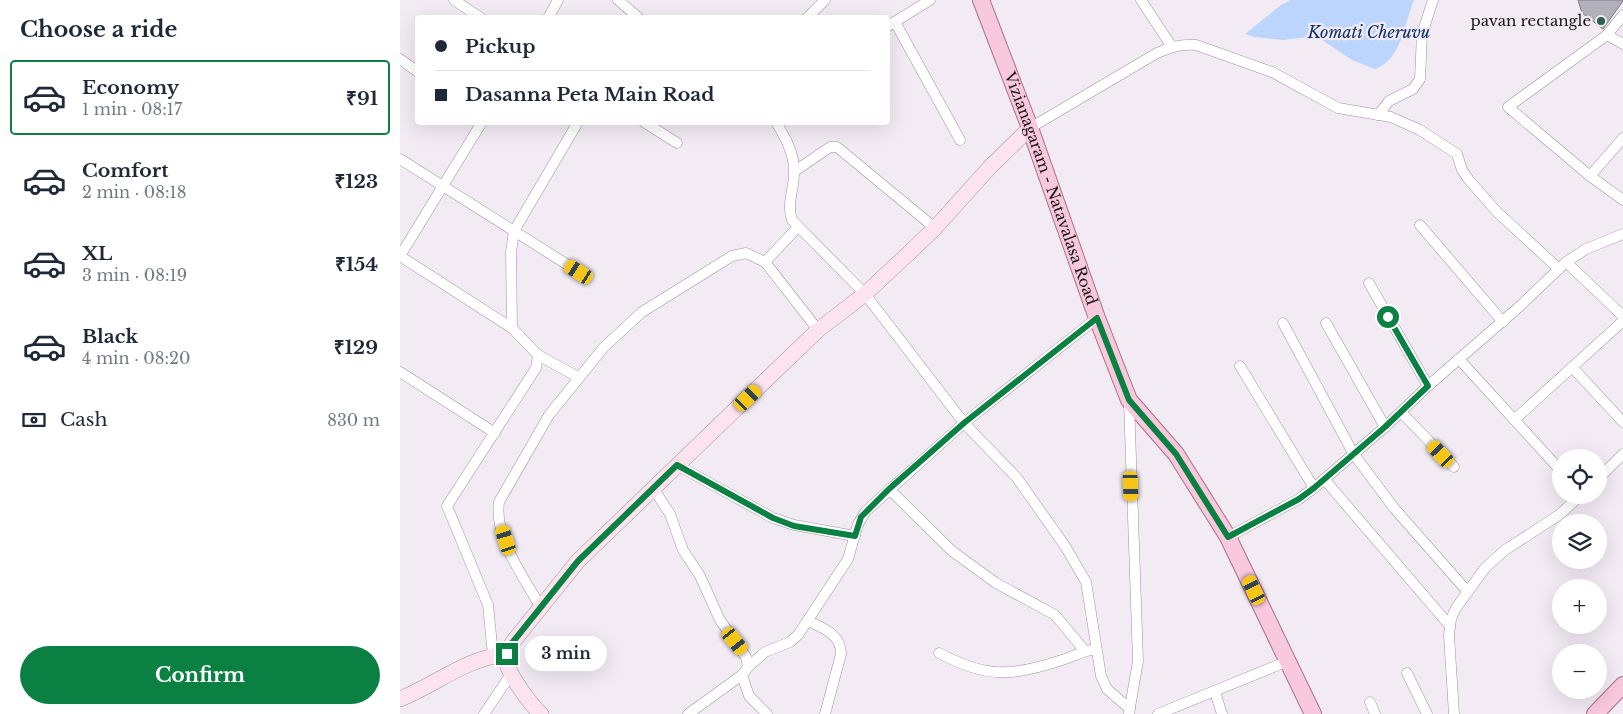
<!DOCTYPE html>
<html lang="en">
<head>
<meta charset="utf-8">
<style>
  body { margin:0; font-family:"Libre Baskerville",serif; background:#f6f6f7; color:#1f2937; height:100vh; display:flex; flex-direction:column; font-size:19px; white-space:nowrap }
  * { box-sizing:border-box; margin:0 }
  p { font-size:16px; color:#747a83 }
  .icon { flex:none; width:28px; height:28px; fill:none; stroke:currentColor; stroke-width:2; stroke-linecap:round; stroke-linejoin:round }
  .map { position:relative; flex:1; overflow:hidden }
  .side { display:flex; flex-direction:column; background:#fff; width:400px }
  .side>* { flex:none }
  .hud { position:absolute; left:15px; top:15px; width:475px; height:110px; border-radius:5px; box-shadow:0 5px 20px #0002; display:grid; align-content:center; height:110px; padding:0 20px; background:#fff }
  .fabs { position:absolute; left:1152px; top:449px; display:grid; gap:10px }
  .fabs a { display:grid; place-items:center; width:55px; height:55px; border-radius:50%; background:#fff; box-shadow:0 5px 20px #0002; font-size:25px }
  .end { position:absolute; width:22px; height:22px; margin:-11px; border:6px solid #0b8043; background:#fff; box-shadow:0 0 0 2px #fff }
  .from { border-radius:50% }
  .bubble { position:absolute; height:35px; border-radius:18px; background:#fff; box-shadow:0 5px 20px #0002; font-size:16px; font-weight:700; line-height:35px; text-align:center }
  .car { position:absolute; width:15px; height:30px; margin:-15px -8px; border-radius:6px; box-shadow:0 0 4px 1px #0007; background:linear-gradient(#f5c518 24%,#345 0 40%,#f5c518 0 76%,#345 0 86%,#f5c518 0) }
  .hud b { display:flex; align-items:center; gap:18px; height:48px; font-size:19px }
  .hud b+b { border-top:1px solid #e0e1e3 }
  .hud i { width:12px; height:12px; background:#1f2937 }
  ul { padding:0; list-style:none }
  li { display:flex; align-items:center; gap:15px; height:75px; margin:0 10px 8px; padding:0 10px; border:2px solid transparent; border-radius:5px }
  li div { flex:1 }
  li b { display:block; font-size:19px }
  li em { font-style:normal; font-weight:700 }
  li.active { border-color:#0b8043 }
  li>.icon { width:45px; height:45px; stroke-width:1.5 }
  h2 { padding:0 20px; font-size:22px; line-height:60px }
  .pay { display:flex; align-items:center; gap:12px; height:55px; padding:0 20px; font-size:19px }
  .pay p { margin-inline-start:auto }
  .cta { display:flex; gap:10px; margin-top:auto; padding:10px 20px }
  .cta a { flex:1; height:58px; border-radius:30px; background:#0b8043; color:#fff; font-size:20px; font-weight:700; line-height:58px; text-align:center }
  main { display:flex; flex:1; min-height:0 }
  .map>svg:first-child { display:block }
  .water { fill:#bcd5fd }
  .building { fill:#b1b0ba; stroke:#7c7b85 }
  .lines { fill:none; stroke-linecap:round; stroke-linejoin:round }
  .street-casing { stroke:#9b949c; stroke-width:11 }
  .secondary-casing { stroke:#9b949c; stroke-width:16 }
  .primary-casing { stroke:#a77187; stroke-width:18 }
  .street { stroke:#fff; stroke-width:10 }
  .secondary { stroke:#fce3ed; stroke-width:15 }
  .primary { stroke:#f8c8dc; stroke-width:16 }
  .route { stroke:#0b8043; stroke-width:6 }
  .poi-dot { fill:#27634d; stroke:#f3ebf4; stroke-width:2 }
  .labels { text-anchor:middle; stroke-width:4.5; stroke-linejoin:round; paint-order:stroke }
  .poi-label { font-size:15px; fill:#171417; stroke:#f3ebf4; text-anchor:end }
  .street-label { font-size:15px; fill:#171417; stroke:#f3ebf4 }
  .water-label { font-size:16px; font-style:italic; fill:#0d2f68; stroke:#f3ebf4 }
</style>
</head>
<body>
<main>
<section class="side">
<h2>Choose a ride</h2>
<ul>
<li class="active"><svg class="icon" aria-label="car" viewBox="0 0 24 24"><path d="M5 17H2v-5l4-1 3-4h7l3 4 3 1v5h-3M9 17h6M6 11h13"/><circle cx="7" cy="17" r="2"/><circle cx="17" cy="17" r="2"/></svg><div><b>Economy</b><p>1 min · 08:17</p></div><em>₹91</em></li>
<li><svg class="icon" aria-label="car" viewBox="0 0 24 24"><path d="M5 17H2v-5l4-1 3-4h7l3 4 3 1v5h-3M9 17h6M6 11h13"/><circle cx="7" cy="17" r="2"/><circle cx="17" cy="17" r="2"/></svg><div><b>Comfort</b><p>2 min · 08:18</p></div><em>₹123</em></li>
<li><svg class="icon" aria-label="car" viewBox="0 0 24 24"><path d="M5 17H2v-5l4-1 3-4h7l3 4 3 1v5h-3M9 17h6M6 11h13"/><circle cx="7" cy="17" r="2"/><circle cx="17" cy="17" r="2"/></svg><div><b>XL</b><p>3 min · 08:19</p></div><em>₹154</em></li>
<li><svg class="icon" aria-label="car" viewBox="0 0 24 24"><path d="M5 17H2v-5l4-1 3-4h7l3 4 3 1v5h-3M9 17h6M6 11h13"/><circle cx="7" cy="17" r="2"/><circle cx="17" cy="17" r="2"/></svg><div><b>Black</b><p>4 min · 08:20</p></div><em>₹129</em></li>
</ul>
<div class="pay"><svg class="icon" aria-label="cash" viewBox="0 0 24 24"><path d="M3 7h18v10H3z"/><circle cx="12" cy="12" r="2"/></svg>Cash<p>830 m</p></div>
<div class="cta"><a>Confirm</a></div>
</section>
<div class="map">
<svg width="1223" height="714" viewBox="0 0 1223 714">
  <rect width="100%" height="100%" fill="#f3ebf4"/>
  <path class="water" d="M 891,0 L 1014,0 C 1004,24 1002,59 975,69 L 952,60 L 916,36 L 883,40 L 854,37 L 845,34 L 881,5 Z"/>
  <path class="building" d="M 1178,0 L 1223,0 L 1223,1 L 1203,29 L 1182,13 Z"/>
  <g class="lines">
    <defs>
      <g id="street">
        <path d="M 54,0 L 81,18"/>
        <path d="M 218,0 L 239,18"/>
        <path d="M 741,0 L 772,47"/>
        <path d="M 1223,15 L 1207,35 L 1108,107 L 1190,176 L 1223,200"/>
        <path d="M 148,18 L 158,0"/>
        <path d="M 407,18 L 425,0"/>
        <path d="M 495,22 L 560,140"/>
        <path d="M 488,26 L 530,0"/>
        <path d="M 1207,35 L 1223,44"/>
        <path d="M 0,59 L 18,72"/>
        <path d="M 978,115 L 989,101 L 1013,89 L 1020,79 L 1022,34 L 1033,0"/>
        <path d="M 244,122 L 277,143"/>
        <path d="M 376,122 C 385,137 394,153 394,170 C 395,187 386,204 392,220 L 465,294 L 564,423 L 617,478 L 665,546 L 686,582 L 701,676 L 707,689 L 730,709"/>
        <path d="M 630,128 L 757,53 C 771,47 781,44 796,45 L 872,72 L 938,108 L 991,117 L 1020,130 L 1057,154 L 1062,170 L 1069,180 L 1097,212 L 1159,269"/>
        <path d="M 0,159 L 179,272"/>
        <path d="M 395,171 L 430,147 L 437,147 L 535,228"/>
        <path d="M 1190,176 L 1223,138"/>
        <path d="M 1020,225 L 1103,322"/>
        <path d="M 0,256 L 112,328 L 138,355 L 136,368 L 47,506 L 88,605 L 93,655"/>
        <path d="M 0,256 L 82,122"/>
        <path d="M 365,262 L 398,227"/>
        <path d="M 1166,262 L 1223,316"/>
        <path d="M 969,283 L 1028,386"/>
        <path d="M 883,323 L 953,453 L 994,508 L 1067,591"/>
        <path d="M 926,323 L 985,427"/>
        <path d="M 112,328 L 111,252 L 114,231 L 178,122"/>
        <path d="M 138,355 L 178,377"/>
        <path d="M 1059,359 L 1161,471"/>
        <path d="M 840,366 L 914,488"/>
        <path d="M 1172,367 L 1223,422"/>
        <path d="M 0,372 L 95,433"/>
        <path d="M 729,401 L 738,661 L 729,713"/>
        <path d="M 1001,412 L 1054,467"/>
        <path d="M 1114,420 L 1223,321"/>
        <path d="M 277,465 L 373,518 L 394,525 L 455,536"/>
        <path d="M 1199,478 L 1223,454"/>
        <path d="M 924,479 L 1050,626"/>
        <path d="M 253,488 L 270,514 L 283,550 L 300,576 L 320,620 L 346,657 L 348,667 L 342,675 L 349,696 L 367,714"/>
        <path d="M 489,489 L 552,551 L 596,583 L 655,615 L 685,651"/>
        <path d="M 828,537 L 899,499 L 914,488 L 985,427 L 1028,386 L 1120,306 L 1166,262 L 1186,249 L 1223,234"/>
        <path d="M 141,608 C 124,577 94,539 99,502 L 149,415 L 204,347 L 242,312 L 332,256 L 346,253 L 365,262 L 418,330"/>
        <path d="M 408,621 C 423,628 441,634 441,654 L 425,714"/>
        <path d="M 539,653 C 586,678 611,677 662,660 C 671,657 681,652 691,650"/>
        <path d="M 348,667 L 365,652 L 390,642 L 398,635 L 448,559 L 458,524 L 466,511 L 564,423 L 697,318"/>
        <path d="M 1007,673 L 1027,714"/>
        <path d="M 815,692 L 822,714"/>
        <path d="M 970,702 L 975,714"/>
        <path d="M 84,714 L 111,674"/>
        <path d="M 288,714 L 342,675"/>
        <path d="M 758,714 L 888,661"/>
        <path d="M 1054,714 L 1049,635 L 1051,619 L 1056,608 L 1085,568 L 1105,550 L 1159,515 L 1181,495"/>
      </g>
      <g id="secondary">
        <path d="M 0,699 C 37,684 66,658 107,654"/>
        <path d="M 141,714 C 130,704 109,675 106,661 C 105,655 109,648 112,643 L 178,561 L 418,330 L 465,294 L 510,252 L 535,228 L 590,167 L 630,128"/>
      </g>
      <g id="primary">
        <path id="s1" d="M 581,0 L 630,128 L 697,318 L 729,400 L 776,454 L 828,537 L 913,714"/>
        <path d="M 1195,714 L 1223,685"/>
      </g>
    </defs>
    <use href="#street" class="street-casing"/>
    <use href="#secondary" class="secondary-casing"/>
    <use href="#primary" class="primary-casing"/>
    <use href="#street" class="street"/>
    <use href="#secondary" class="secondary"/>
    <use href="#primary" class="primary"/>
  </g>
  <g class="lines">
    <path class="route" d="M 107,654 L 112,643 L 178,561 L 277,465 L 373,518 L 394,526 L 455,536 L 461,517 L 489,489 L 564,423 L 697,318 L 729,400 L 776,454 L 828,537 L 899,499 L 914,488 L 985,427 L 1028,386 L 988,317"/>
  </g>
  <circle class="poi-dot" cx="1201" cy="21" r="5"/>
  <g class="labels">
    <g class="poi-label">
      <text x="1191" y="26">pavan rectangle</text>
    </g>
    <g class="street-label">
      <text dy="5" stroke="none"><textPath href="#s1" startOffset="201">Vizianagaram - Natavalasa Road</textPath></text>
    </g>
    <g class="water-label">
      <text x="969" y="38">Komati Cheruvu</text>
    </g>
  </g>
</svg>
<div class="fabs">
<a><svg class="icon" aria-label="locate" viewBox="0 0 24 24"><circle cx="12" cy="12" r="6"/><path d="M12 2v4M12 18v4M2 12h4M18 12h4"/></svg></a>
<a><svg class="icon" aria-label="layers" viewBox="0 0 24 24"><path d="M12 4l9 5-9 5-9-5zM3 14l9 5 9-5"/></svg></a>
<a>+</a>
<a>−</a>
</div>
<i class="end from" style="left:988px;top:317px"></i>
<i class="end" style="left:107px;top:654px"></i>
<div class="bubble" style="left:125px;top:636px;width:82px">3 min</div>
<i class="car" style="left:179px;top:272px;rotate:302deg"></i>
<i class="car" style="left:348px;top:398px;rotate:46deg"></i>
<i class="car" style="left:1041px;top:454px;rotate:317deg"></i>
<i class="car" style="left:731px;top:486px;rotate:178deg"></i>
<i class="car" style="left:106px;top:540px;rotate:342deg"></i>
<i class="car" style="left:854px;top:590px;rotate:334deg"></i>
<i class="car" style="left:335px;top:641px;rotate:141deg"></i>
<div class="hud">
<b><i class="from"></i>Pickup</b>
<b><i></i>Dasanna Peta Main Road</b>
</div>
</div>
</main>
</body>
</html>
